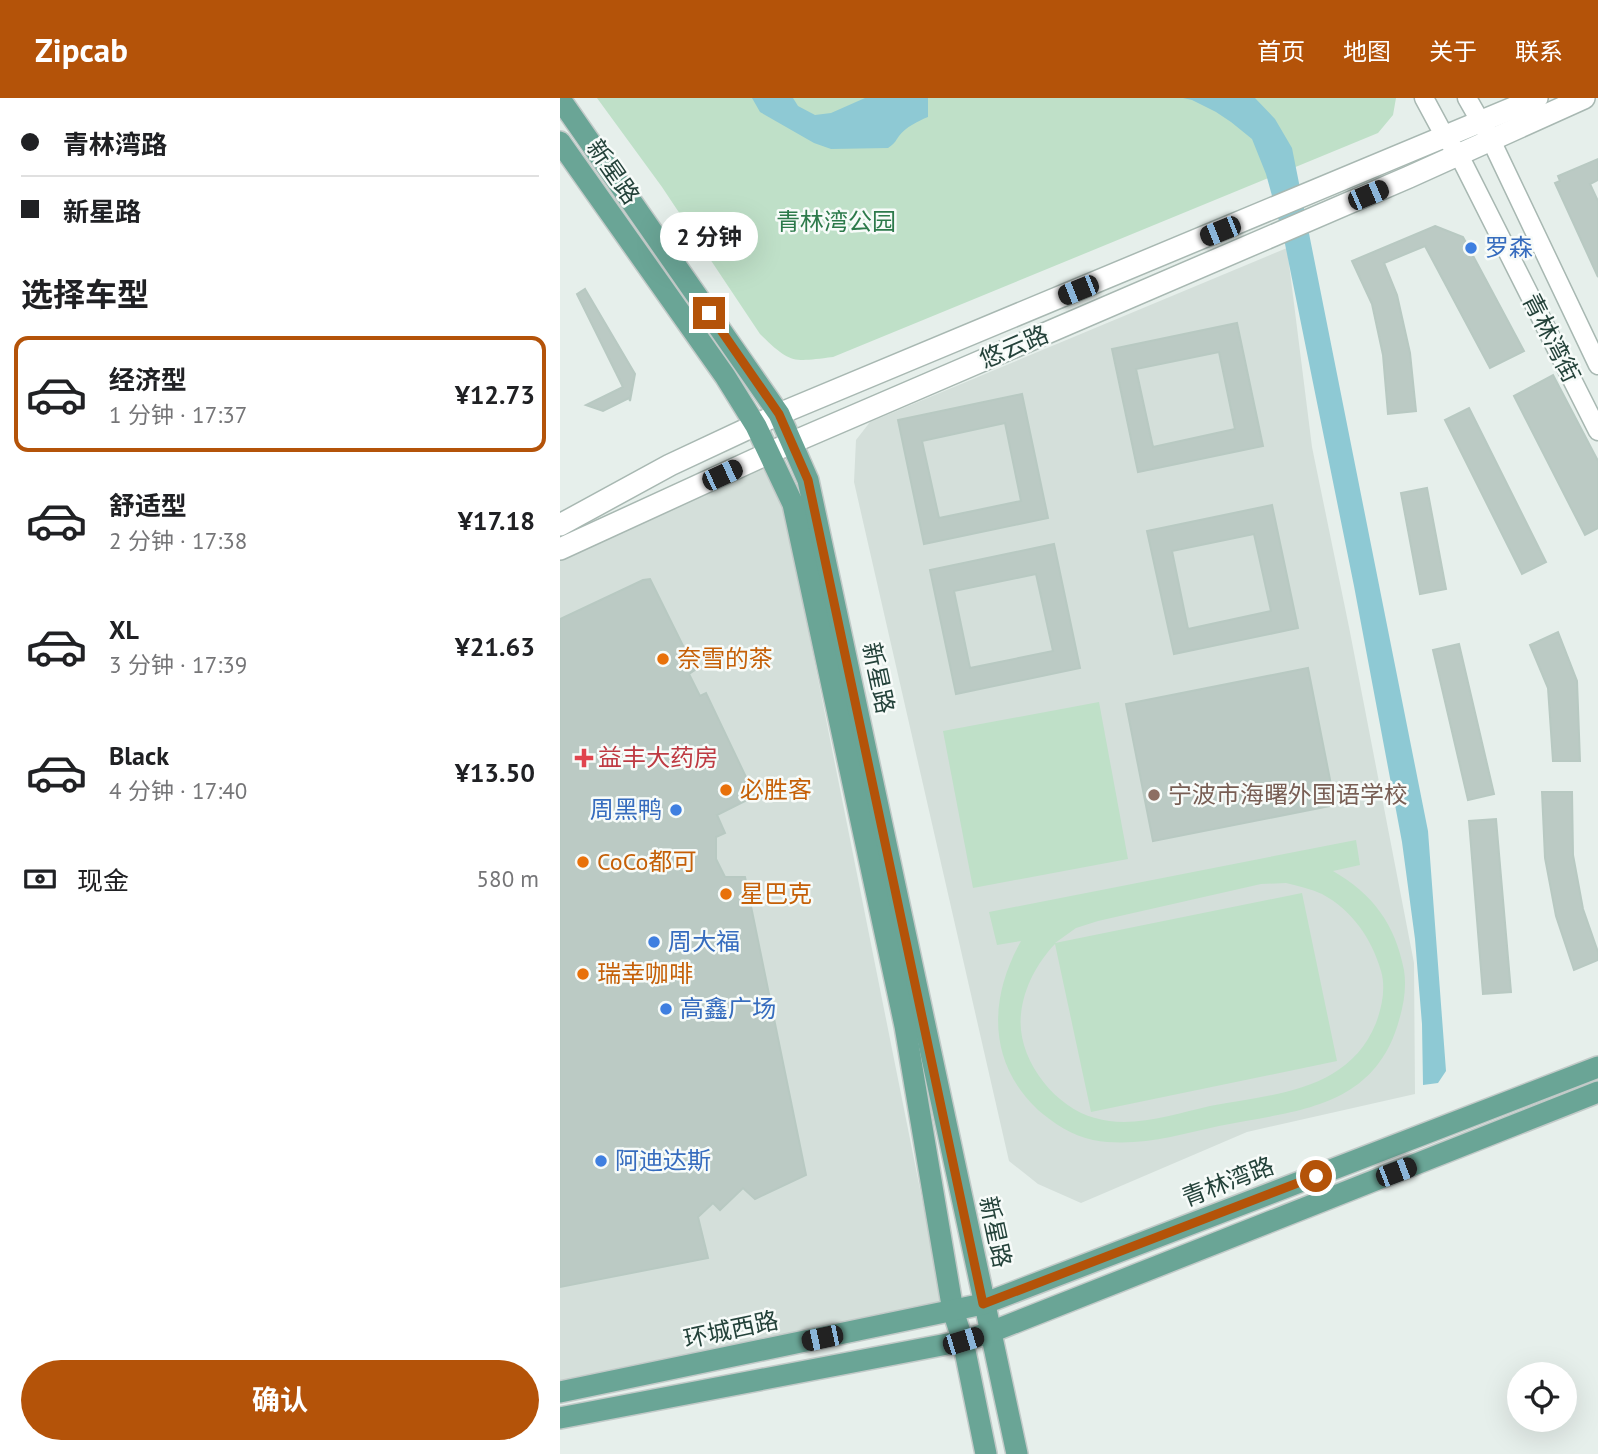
<!DOCTYPE html>
<html lang="zh">
<head>
<meta charset="utf-8">
<style>
  body { margin:0; font-family:"PT Sans","Noto Sans SC",sans-serif; background:#f2f2f2; color:#202124; height:100vh; display:flex; flex-direction:column; font-size:26px; white-space:nowrap }
  * { box-sizing:border-box; margin:0 }
  p { font-size:23px; color:#757577 }
  .icon { flex:none; width:38px; height:38px; fill:none; stroke:currentColor; stroke-width:2; stroke-linecap:round; stroke-linejoin:round }
  .map { position:relative; flex:1; overflow:hidden }
  .details { display:flex; flex-direction:column; background:#fff; width:560px }
  .details>* { flex:none }
  .hud { display:grid; align-content:center; height:154px; padding:0 21px; background:#fff }
  .buttons { position:absolute; left:947px; top:1264px; display:grid; gap:14px }
  .buttons a { display:grid; place-items:center; width:70px; height:70px; border-radius:50%; background:#fff; box-shadow:0 7px 28px #0002; font-size:35px }
  .end { position:absolute; width:32px; height:32px; margin:-16px; border:9px solid #b45309; background:#fff; box-shadow:0 0 0 4px #fff }
  .from { border-radius:50% }
  .bubble { position:absolute; height:49px; border-radius:24px; background:#fff; box-shadow:0 7px 28px #0002; font-size:23px; font-weight:700; line-height:49px; text-align:center }
  .car { position:absolute; width:21px; height:42px; margin:-21px -10px; border-radius:9px; box-shadow:0 0 5px 2px #0007; background:linear-gradient(#222 24%,#8ab4d8 0 40%,#222 0 76%,#8ab4d8 0 86%,#222 0) }
  .hud b { display:flex; align-items:center; gap:24px; height:66px; font-size:26px }
  .hud b+b { border-top:2px solid #e0e0e0 }
  .hud i { width:18px; height:18px; background:#202124 }
  ul { padding:0; list-style:none }
  li { display:flex; align-items:center; gap:21px; height:116px; margin:0 14px 10px; padding:0 7px; border:4px solid transparent; border-radius:14px }
  li div { flex:1 }
  li b { display:block; font-size:26px }
  li em { font-style:normal; font-weight:700 }
  li.on { border-color:#b45309 }
  li>.icon { width:63px; height:63px; stroke-width:1.5 }
  h2 { padding:0 21px; font-size:32px; line-height:84px }
  .pay { display:flex; align-items:center; gap:18px; height:77px; padding:0 21px; font-size:26px }
  .pay p { margin-inline-start:auto }
  .primary-button { display:flex; gap:14px; margin-top:auto; padding:14px 21px }
  .primary-button a { flex:1; height:80px; border-radius:42px; background:#b45309; color:#fff; font-size:28px; font-weight:700; line-height:80px; text-align:center }
  header { display:flex; align-items:center; gap:42px; box-sizing:border-box; height:98px; padding:0 35px; background:#b45309; color:#fff }
  header strong { font-size:33px }
  nav { display:flex; gap:38px; margin-inline-start:auto; font-size:24px }
  main { display:flex; flex:1; min-height:0 }
  .map>svg:first-child { display:block }
  .built { fill:#d4dfda }
  .green { fill:#bfe0c8; fill-rule:evenodd }
  .water { fill:#8ec9d4 }
  .building { fill:#bbcac4; stroke:#b8c9c2; stroke-width:2; fill-rule:evenodd }
  .lines { fill:none; stroke-linecap:round; stroke-linejoin:round }
  .minor-casing { stroke:#a8b8b2; stroke-width:21 }
  .tertiary-casing { stroke:#a8b8b2; stroke-width:24 }
  .primary-casing { stroke:#c2cac8; stroke-width:24 }
  .minor { stroke:#fff; stroke-width:18 }
  .tertiary { stroke:#fff; stroke-width:21 }
  .primary { stroke:#6aa596; stroke-width:21 }
  .route { stroke:#b45309; stroke-width:9 }
  .shop-dot { fill:#3f7fe0; stroke:#f7fbf9; stroke-width:2.5 }
  .food-dot { fill:#e8710a; stroke:#f7fbf9; stroke-width:2.5 }
  .health-dot { fill:#e0444e; stroke:#f7fbf9; stroke-width:2.5 }
  .education-dot { fill:#8d6e63; stroke:#f7fbf9; stroke-width:2.5 }
  .labels { text-anchor:middle; stroke-width:5; stroke-linejoin:round; paint-order:stroke }
  .street-label { font-size:24px; fill:#24423a; stroke:#f7fbf9 }
  .park-label { font-size:24px; fill:#2d7a4b; stroke:#f7fbf9 }
  .shop-label { font-size:24px; fill:#366cbe; stroke:#f7fbf9; text-anchor:start }
  .food-label { font-size:24px; fill:#c56008; stroke:#f7fbf9; text-anchor:start }
  .health-label { font-size:24px; fill:#be3a42; stroke:#f7fbf9; text-anchor:start }
  .education-label { font-size:24px; fill:#785e54; stroke:#f7fbf9; text-anchor:start }
</style>
</head>
<body>
<header>
<strong>Zipcab</strong>
<nav><a>首页</a><a>地图</a><a>关于</a><a>联系</a></nav>
</header>
<main>
<section class="details">
<div class="hud">
<b><i class="from"></i>青林湾路</b>
<b><i></i>新星路</b>
</div>
<h2>选择车型</h2>
<ul>
<li class="on"><svg class="icon" aria-label="car" viewBox="0 0 24 24"><path d="M5 17H2v-5l4-1 3-4h7l3 4 3 1v5h-3M9 17h6M6 11h13"/><circle cx="7" cy="17" r="2"/><circle cx="17" cy="17" r="2"/></svg><div><b>经济型</b><p>1 分钟 · 17:37</p></div><em>¥12.73</em></li>
<li><svg class="icon" aria-label="car" viewBox="0 0 24 24"><path d="M5 17H2v-5l4-1 3-4h7l3 4 3 1v5h-3M9 17h6M6 11h13"/><circle cx="7" cy="17" r="2"/><circle cx="17" cy="17" r="2"/></svg><div><b>舒适型</b><p>2 分钟 · 17:38</p></div><em>¥17.18</em></li>
<li><svg class="icon" aria-label="car" viewBox="0 0 24 24"><path d="M5 17H2v-5l4-1 3-4h7l3 4 3 1v5h-3M9 17h6M6 11h13"/><circle cx="7" cy="17" r="2"/><circle cx="17" cy="17" r="2"/></svg><div><b>XL</b><p>3 分钟 · 17:39</p></div><em>¥21.63</em></li>
<li><svg class="icon" aria-label="car" viewBox="0 0 24 24"><path d="M5 17H2v-5l4-1 3-4h7l3 4 3 1v5h-3M9 17h6M6 11h13"/><circle cx="7" cy="17" r="2"/><circle cx="17" cy="17" r="2"/></svg><div><b>Black</b><p>4 分钟 · 17:40</p></div><em>¥13.50</em></li>
</ul>
<div class="pay"><svg class="icon" aria-label="cash" viewBox="0 0 24 24"><path d="M3 7h18v10H3z"/><circle cx="12" cy="12" r="2"/></svg>现金<p>580 m</p></div>
<div class="primary-button"><a>确认</a></div>
</section>
<div class="map">
<svg width="1038" height="1356" viewBox="0 0 1038 1356">
  <rect width="100%" height="100%" fill="#e6efeb"/>
  <g class="built">
    <path d="M 727,150 L 752,349 L 789,529 L 854,865 L 855,996 L 687,1034 L 521,1105 L 478,1086 L 449,1063 L 294,384 L 296,342 L 310,324 Z"/>
    <path d="M 201,367 L 224,411 L 383,1206 L 0,1283 L 0,458 Z"/>
  </g>
  <g class="green">
    <path d="M 37,0 L 836,0 L 833,17 L 818,35 L 273,259 C 232,264 231,266 200,236 L 102,89 Z"/>
    <path d="M 539,604 L 568,761 L 413,790 L 383,633 Z"/>
    <path d="M 796,742 L 800,767 L 773,773 C 813,796 835,826 844,872 C 847,892 843,910 837,929 C 810,1012 732,1013 659,1028 C 618,1037 576,1050 533,1042 C 513,1038 493,1025 478,1012 C 427,964 429,900 461,843 L 437,847 L 429,814 ZM 726,785 C 738,788 751,791 762,796 C 792,812 812,841 821,873 C 826,890 822,909 816,925 C 788,994 713,996 650,1008 C 614,1016 572,1031 535,1020 C 494,1009 456,960 461,916 C 464,889 477,865 495,846 L 531,1014 L 777,963 L 742,795 L 495,845 L 516,830 L 538,823 L 701,786 Z"/>
  </g>
  <g class="water">
    <path d="M 192,0 L 233,0 L 238,8 L 255,17 L 271,15 L 305,0 L 368,0 L 368,19 C 358,23 346,29 339,38 C 335,44 334,46 328,50 L 271,51 L 254,45 L 200,14 Z"/>
    <path d="M 623,0 L 695,0 L 715,21 L 732,50 L 868,733 L 886,973 L 878,985 L 863,987 L 862,926 L 855,841 L 842,744 L 794,488 L 724,141 L 706,76 L 692,41 L 671,24 L 656,14 L 632,2 Z"/>
  </g>
  <g class="building">
    <path d="M 1038,61 L 1038,82 L 1030,86 L 1038,103 L 1038,179 L 995,85 L 1000,83 L 998,78 Z"/>
    <path d="M 875,128 L 903,139 L 964,253 L 930,270 L 865,148 L 824,165 L 837,197 L 850,255 L 856,313 L 828,316 L 823,257 L 812,206 L 792,163 Z"/>
    <path d="M 25,191 L 75,276 L 70,303 L 69,300 L 43,313 L 26,307 L 63,289 L 17,196 Z"/>
    <path d="M 677,225 L 703,348 L 578,374 L 552,251 ZM 659,254 L 675,331 L 593,349 L 576,271 Z"/>
    <path d="M 993,277 L 1038,363 L 1038,430 L 1025,437 L 954,298 Z"/>
    <path d="M 462,296 L 488,420 L 364,446 L 338,322 ZM 445,325 L 461,403 L 379,420 L 362,343 Z"/>
    <path d="M 909,310 L 986,464 L 962,476 L 885,322 Z"/>
    <path d="M 867,390 L 886,491 L 860,496 L 841,395 Z"/>
    <path d="M 712,407 L 738,530 L 614,556 L 587,433 ZM 694,436 L 711,513 L 628,531 L 612,453 Z"/>
    <path d="M 494,446 L 520,570 L 396,596 L 370,472 ZM 476,476 L 493,553 L 410,570 L 394,493 Z"/>
    <path d="M 90,481 L 135,572 L 129,576 L 140,598 L 146,595 L 195,698 L 157,717 L 165,735 L 156,739 L 156,761 L 165,779 L 185,779 L 246,1077 L 195,1101 L 183,1090 L 160,1112 L 153,1105 L 138,1119 L 148,1160 L 0,1189 L 0,521 L 83,482 Z"/>
    <path d="M 998,534 L 1017,583 L 1020,663 L 993,663 L 988,590 L 970,547 Z"/>
    <path d="M 899,546 L 934,696 L 908,702 L 873,552 Z"/>
    <path d="M 748,570 L 775,707 L 593,743 L 566,606 Z"/>
    <path d="M 982,694 L 1012,694 L 1013,757 L 1023,811 L 1038,854 L 1038,862 L 1014,872 L 996,818 L 985,760 Z"/>
    <path d="M 936,721 L 951,894 L 923,896 L 909,723 Z"/>
  </g>
  <g class="lines">
    <defs>
      <g id="minor">
        <path d="M 864,0 L 885,39 L 899,57 L 1038,333"/>
        <path d="M 907,0 L 931,42 L 1038,267"/>
      </g>
      <g id="tertiary">
        <path d="M 0,427 L 110,367 L 219,316 L 977,0"/>
        <path d="M 0,451 L 231,345 L 849,79 L 1024,0"/>
      </g>
      <g id="primary">
        <path d="M 0,1 L 219,316 L 248,382 L 457,1356"/>
        <path d="M 0,44 L 165,278 L 196,328 L 233,406 L 345,928 L 393,1213 L 403,1243 L 426,1356"/>
        <path d="M 0,1294 L 423,1206 L 1038,969"/>
        <path d="M 0,1320 L 403,1243 L 431,1234 L 1038,994"/>
      </g>
    </defs>
    <use href="#minor" class="minor-casing"/>
    <use href="#tertiary" class="tertiary-casing"/>
    <use href="#primary" class="primary-casing"/>
    <use href="#minor" class="minor"/>
    <use href="#tertiary" class="tertiary"/>
    <use href="#primary" class="primary"/>
  </g>
  <g class="lines">
    <path class="route" d="M 149,215 L 219,316 L 248,382 L 423,1206 L 756,1078"/>
  </g>
  <g class="shop-dot">
    <circle cx="911" cy="150" r="7"/>
    <circle cx="116" cy="712" r="7"/>
    <circle cx="94" cy="844" r="7"/>
    <circle cx="106" cy="911" r="7"/>
    <circle cx="41" cy="1063" r="7"/>
  </g>
  <g class="food-dot">
    <circle cx="103" cy="561" r="7"/>
    <circle cx="166" cy="692" r="7"/>
    <circle cx="23" cy="764" r="7"/>
    <circle cx="166" cy="796" r="7"/>
    <circle cx="23" cy="876" r="7"/>
  </g>
  <path class="health-dot" d="M20.5 649.5h7v7h7v7h-7v7h-7v-7h-7v-7h7z"/>
  <circle class="education-dot" cx="594" cy="697" r="7"/>
  <g class="labels">
    <g class="street-label">
      <text transform="translate(53 74) rotate(55)" y="8">新星路</text>
      <text transform="translate(991 240) rotate(63)" y="8">青林湾街</text>
      <text transform="translate(454 249) rotate(-23)" y="8">悠云路</text>
      <text transform="translate(318 580) rotate(78)" y="8">新星路</text>
      <text transform="translate(668 1084) rotate(-21)" y="8">青林湾路</text>
      <text transform="translate(435 1134) rotate(78)" y="8">新星路</text>
      <text transform="translate(171 1232) rotate(-12)" y="8">环城西路</text>
    </g>
    <g class="park-label">
      <text x="276" y="132">青林湾公园</text>
    </g>
    <g class="shop-label">
      <text x="925" y="158">罗森</text>
      <text x="102" y="720" text-anchor="end">周黑鸭</text>
      <text x="108" y="852">周大福</text>
      <text x="120" y="919">高鑫广场</text>
      <text x="55" y="1071">阿迪达斯</text>
    </g>
    <g class="food-label">
      <text x="117" y="569">奈雪的茶</text>
      <text x="180" y="700">必胜客</text>
      <text x="37" y="772">CoCo都可</text>
      <text x="180" y="804">星巴克</text>
      <text x="37" y="884">瑞幸咖啡</text>
    </g>
    <g class="health-label">
      <text x="38" y="668">益丰大药房</text>
    </g>
    <g class="education-label">
      <text x="608" y="705">宁波市海曙外国语学校</text>
    </g>
  </g>
</svg>
<div class="buttons">
<a><svg class="icon" aria-label="locate" viewBox="0 0 24 24"><circle cx="12" cy="12" r="6"/><path d="M12 2v4M12 18v4M2 12h4M18 12h4"/></svg></a>
</div>
<i class="end from" style="left:756px;top:1078px"></i>
<i class="end" style="left:149px;top:215px"></i>
<div class="bubble" style="left:100px;top:114px;width:98px">2 分钟</div>
<i class="car" style="left:808px;top:97px;rotate:67deg"></i>
<i class="car" style="left:660px;top:133px;rotate:248deg"></i>
<i class="car" style="left:518px;top:192px;rotate:248deg"></i>
<i class="car" style="left:162px;top:377px;rotate:65deg"></i>
<i class="car" style="left:836px;top:1074px;rotate:69deg"></i>
<i class="car" style="left:262px;top:1240px;rotate:258deg"></i>
<i class="car" style="left:403px;top:1243px;rotate:73deg"></i>
</div>
</main>
</body>
</html>
